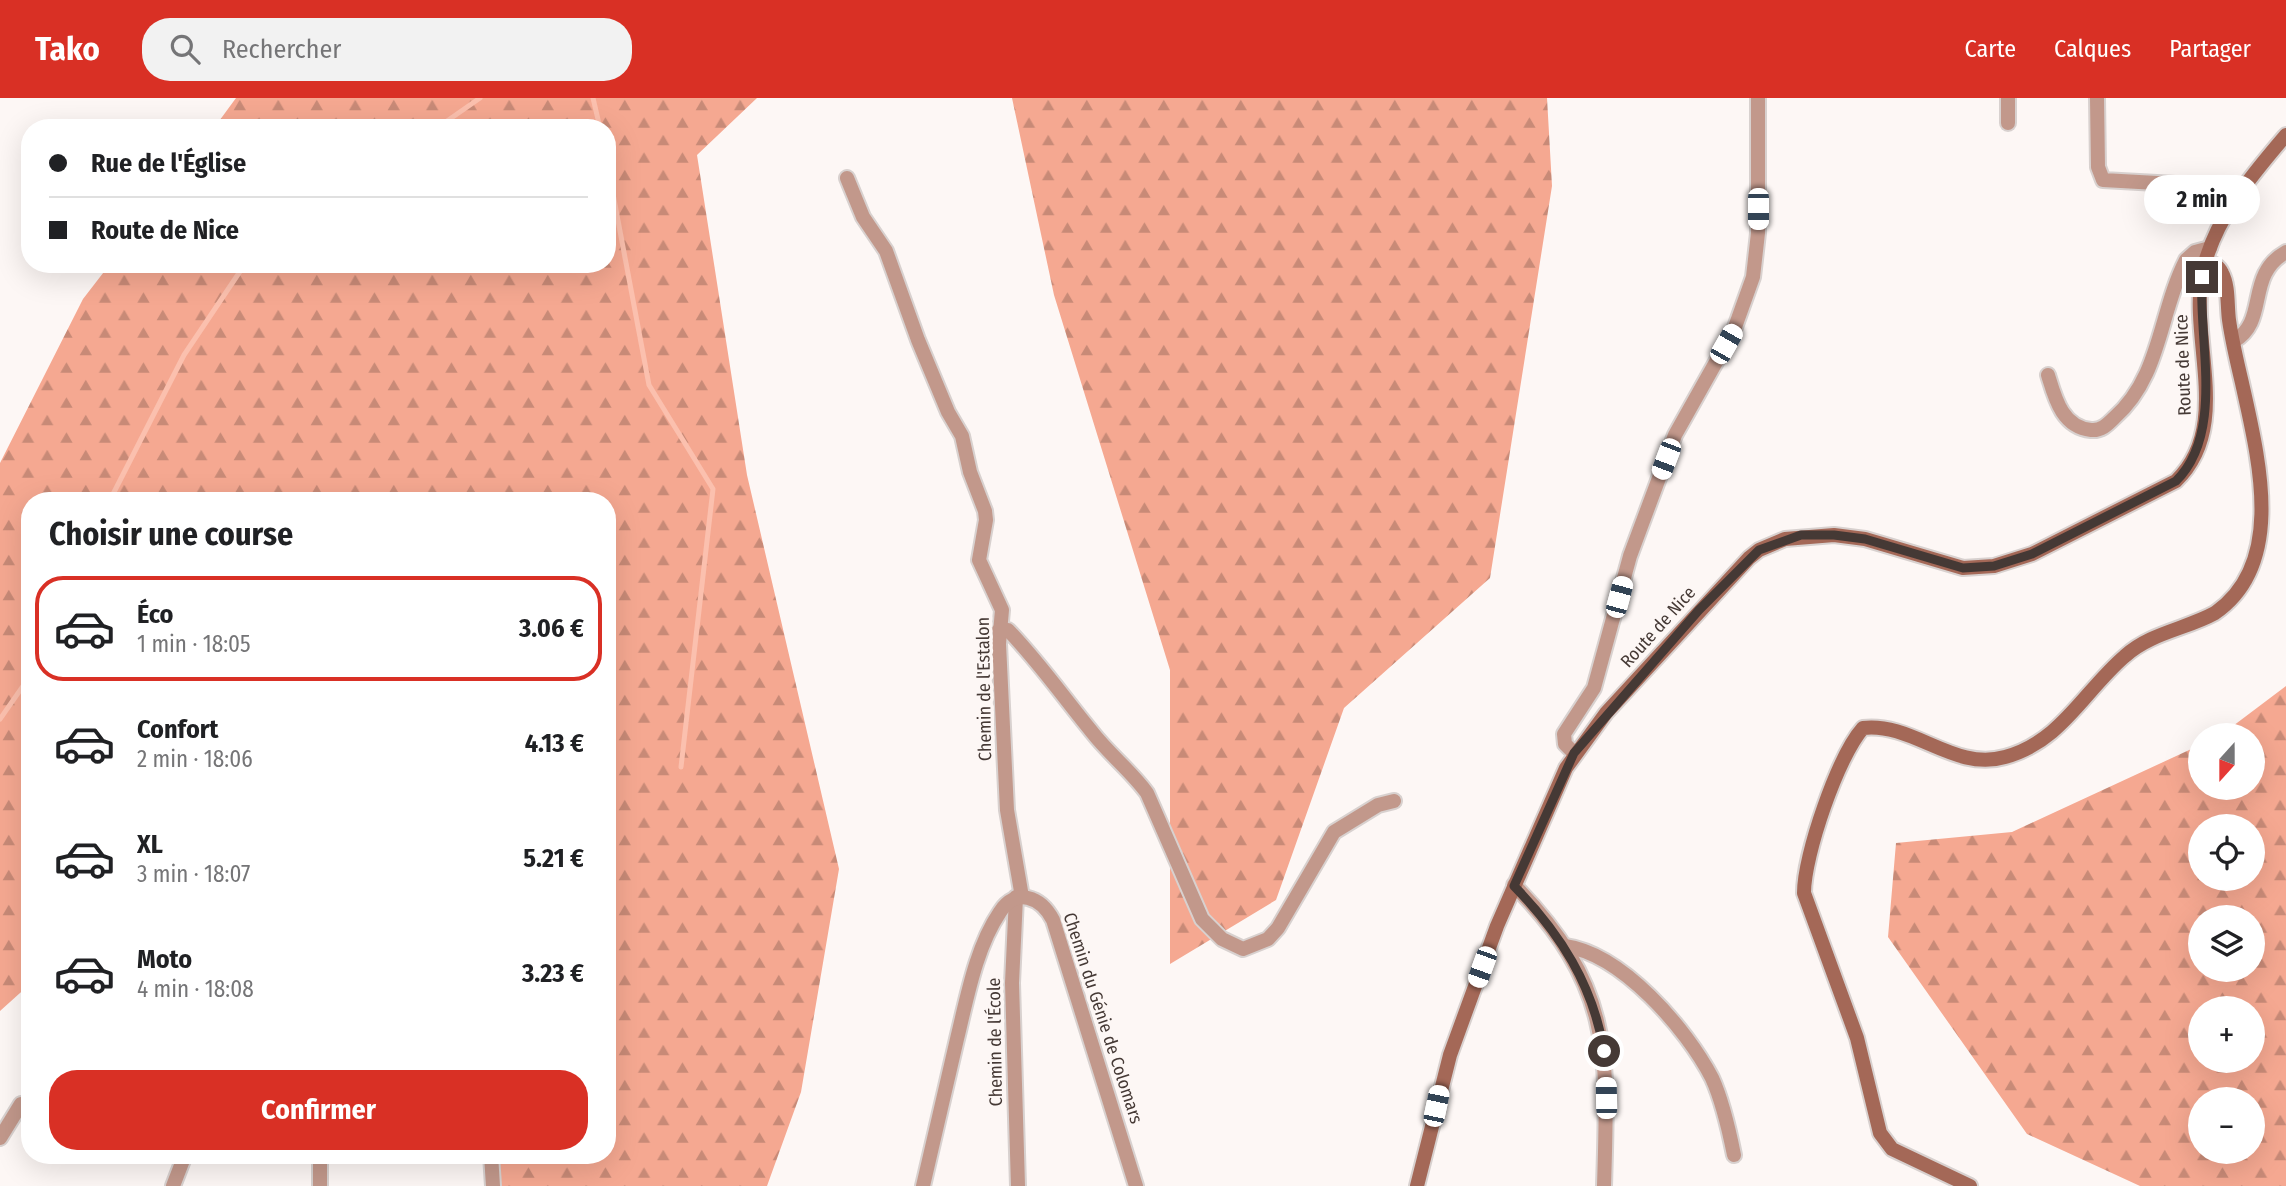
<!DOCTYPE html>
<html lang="fr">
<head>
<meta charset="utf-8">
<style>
  body { margin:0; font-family:"Fira Sans Condensed",sans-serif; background:#f2f2f2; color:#202124; height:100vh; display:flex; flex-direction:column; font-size:26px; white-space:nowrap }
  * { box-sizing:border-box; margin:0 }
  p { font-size:23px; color:#757577 }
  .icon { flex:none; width:38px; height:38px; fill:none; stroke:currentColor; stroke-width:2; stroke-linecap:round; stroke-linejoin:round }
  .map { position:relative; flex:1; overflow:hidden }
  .side { position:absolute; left:21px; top:394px; width:595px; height:672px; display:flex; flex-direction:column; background:#fff; border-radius:28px; box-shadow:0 7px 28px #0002 }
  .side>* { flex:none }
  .guide { position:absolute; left:21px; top:21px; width:595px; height:154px; border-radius:28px; box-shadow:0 7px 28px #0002; display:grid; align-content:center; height:154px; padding:0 28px; background:#fff }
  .needle { width:46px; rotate:201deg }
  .buttons { position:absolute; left:2188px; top:625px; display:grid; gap:14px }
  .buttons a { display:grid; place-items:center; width:77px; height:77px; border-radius:50%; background:#fff; box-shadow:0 7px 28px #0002; font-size:35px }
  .end { position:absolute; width:32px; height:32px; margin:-16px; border:9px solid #453935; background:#fff; box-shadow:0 0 0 4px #fff }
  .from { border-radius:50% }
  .bubble { position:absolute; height:49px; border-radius:24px; background:#fff; box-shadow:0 7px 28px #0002; font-size:23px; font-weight:700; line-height:49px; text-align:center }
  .car { position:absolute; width:21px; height:42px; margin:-21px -10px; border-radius:9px; box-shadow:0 0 5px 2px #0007; background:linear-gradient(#fff 24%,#345 0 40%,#fff 0 76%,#345 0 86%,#fff 0) }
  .guide b { display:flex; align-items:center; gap:24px; height:66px; font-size:26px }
  .guide b+b { border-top:2px solid #e0e0e0 }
  .guide i { width:18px; height:18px; background:#202124 }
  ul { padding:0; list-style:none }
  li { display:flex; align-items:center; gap:21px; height:105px; margin:0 14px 10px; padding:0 14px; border:4px solid transparent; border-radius:28px }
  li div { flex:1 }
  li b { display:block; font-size:26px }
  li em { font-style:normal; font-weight:700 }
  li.selected { border-color:#d93025 }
  li>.icon { width:63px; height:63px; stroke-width:1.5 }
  h2 { padding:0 28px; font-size:32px; line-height:84px }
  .cta { display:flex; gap:14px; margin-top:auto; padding:14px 28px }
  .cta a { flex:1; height:80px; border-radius:28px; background:#d93025; color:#fff; font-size:28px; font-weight:700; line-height:80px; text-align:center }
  header { display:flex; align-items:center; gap:42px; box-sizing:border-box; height:98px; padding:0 35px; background:#d93025; color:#fff }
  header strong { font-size:33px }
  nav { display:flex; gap:38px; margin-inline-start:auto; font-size:24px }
  .search { width:490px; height:63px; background:#f2f2f2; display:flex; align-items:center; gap:18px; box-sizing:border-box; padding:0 24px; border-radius:28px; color:#757577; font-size:26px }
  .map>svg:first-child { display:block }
  .forest { fill:url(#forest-firs); fill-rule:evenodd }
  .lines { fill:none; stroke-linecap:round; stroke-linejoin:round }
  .stream { stroke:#fbc0ae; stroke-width:5 }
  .street-casing { stroke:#d8d1cf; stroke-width:18 }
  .secondary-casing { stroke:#d8d1cf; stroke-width:18 }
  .street { stroke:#c2988b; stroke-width:14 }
  .secondary { stroke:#a46857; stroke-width:14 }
  .route { stroke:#453935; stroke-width:9 }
  .labels { text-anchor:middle; stroke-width:7; stroke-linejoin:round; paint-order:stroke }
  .street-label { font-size:18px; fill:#453935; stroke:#fdf7f5 }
</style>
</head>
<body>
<header>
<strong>Tako</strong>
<div class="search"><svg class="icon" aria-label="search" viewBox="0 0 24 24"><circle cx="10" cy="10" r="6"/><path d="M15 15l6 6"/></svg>Rechercher</div>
<nav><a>Carte</a><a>Calques</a><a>Partager</a></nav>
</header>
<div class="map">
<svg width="2286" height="1088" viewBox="0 0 2286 1088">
  <defs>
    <pattern id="forest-firs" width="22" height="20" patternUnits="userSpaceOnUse" patternTransform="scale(1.75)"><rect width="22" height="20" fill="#f5a891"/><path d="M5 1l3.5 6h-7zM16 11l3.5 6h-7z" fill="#c88a77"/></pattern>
  </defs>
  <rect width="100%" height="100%" fill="#fdf7f5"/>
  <g class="forest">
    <path d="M 236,0 L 757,0 L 697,57 L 747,377 L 839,771 L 801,994 L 767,1088 L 487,1088 L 483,1057 L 607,1057 L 607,402 L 30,402 L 30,886 L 0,913 L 0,365 L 83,201 L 110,166 L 607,166 L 607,30 L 214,30 Z"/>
    <path d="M 1012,0 L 1547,0 L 1552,88 L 1490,480 L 1344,610 L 1276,802 L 1170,866 L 1170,572 L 1054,197 Z"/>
    <path d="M 2286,588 L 2286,1088 L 2140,1088 L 2027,1036 L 1888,839 L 1896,745 L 2012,734 L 2200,647 L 2200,690 L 2252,690 L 2252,637 L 2221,637 ZM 2200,728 L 2252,728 L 2252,780 L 2200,780 ZM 2200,819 L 2252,819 L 2252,872 L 2200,872 ZM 2200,910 L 2252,910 L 2252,962 L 2200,962 ZM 2200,1001 L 2252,1001 L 2252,1054 L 2200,1054 Z"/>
  </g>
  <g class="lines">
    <g class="stream">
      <path d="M 593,0 L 600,30"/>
      <path d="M 437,30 L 480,0"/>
      <path d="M 607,64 L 649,287 L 713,391 L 681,669"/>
      <path d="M 110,402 L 184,257 L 245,166"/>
      <path d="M 0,621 L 30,578"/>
    </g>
    <defs>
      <g id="street">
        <path d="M 2008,0 L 2008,25"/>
        <path d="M 2097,0 L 2098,69 L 2103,82 L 2175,86 L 2237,97"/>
        <path d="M 847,80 L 863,119 L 886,153 L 918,242 L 948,314 L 962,338 L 970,374 L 985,413 L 986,422 L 979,462 L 1002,512 L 999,546 L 1007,712 L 1022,799"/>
        <path d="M 2234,243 C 2269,223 2245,177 2286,154"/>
        <path d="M 2048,277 C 2055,300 2062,329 2091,332 C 2101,333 2107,327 2114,320 C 2161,279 2159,215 2186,162 L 2195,154 L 2210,150"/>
        <path d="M 999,532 L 1008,532 C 1039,564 1064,600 1092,634 C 1109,656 1131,673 1147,695 L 1202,821 L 1222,841 L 1243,851 L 1268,841 L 1278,830 L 1334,734 L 1378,707 L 1394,703"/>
        <path d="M 1574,655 L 1565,646 L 1564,636 L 1594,590 L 1630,458 L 1675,337 L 1734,232 L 1753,179 L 1758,135 L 1758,0"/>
        <path d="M 1514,787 C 1613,888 1608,956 1604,1088"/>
        <path d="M 1016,799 L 1012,885 L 1018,1088"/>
        <path d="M 1565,848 C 1622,856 1686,930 1712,980 C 1723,1004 1729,1032 1734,1057"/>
        <path d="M 0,1040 L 21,1006"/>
        <path d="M 491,1057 L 493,1088"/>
        <path d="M 173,1088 L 185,1057"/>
        <path d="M 320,1088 L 320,1057"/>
        <path d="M 923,1088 C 934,1039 946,990 957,941 C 967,900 976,849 1000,814 C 1016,789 1041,799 1053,822 L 1136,1088"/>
      </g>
      <g id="secondary">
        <path d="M 1417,1088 L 1450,957 L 1497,828 L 1566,670 L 1606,615 L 1749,460 L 1759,452 L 1785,441 L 1834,437 L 1865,441 L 1963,470 L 1994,468 L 2032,456 L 2176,383 C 2232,329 2190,244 2202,177 C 2213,122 2251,78 2286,37"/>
        <path d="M 1970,1088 L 1892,1051 L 1880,1035 L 1857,940 L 1804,795 C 1804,757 1838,658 1863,630 C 1913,624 1954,674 2005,659 C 2061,644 2084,593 2125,558 C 2150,535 2186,531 2215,515 C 2286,466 2259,362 2242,285 C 2237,264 2232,243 2229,222 C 2227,208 2229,188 2222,175 C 2219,168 2214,166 2206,163"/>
      </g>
    </defs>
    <use href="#street" class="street-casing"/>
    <use href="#secondary" class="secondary-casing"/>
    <use href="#street" class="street"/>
    <use href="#secondary" class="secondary"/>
  </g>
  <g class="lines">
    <path class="route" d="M 1604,953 C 1593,887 1560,835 1514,788 L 1574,655 L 1699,512 L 1759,452 L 1801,437 L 1834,437 L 1865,441 L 1963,470 L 1994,468 L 2032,456 L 2176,383 C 2225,335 2198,242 2202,179"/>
  </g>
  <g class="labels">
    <g class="street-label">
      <text transform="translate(2183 267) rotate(-92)" y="6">Route de Nice</text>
      <text transform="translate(1658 529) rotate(-48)" y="6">Route de Nice</text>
      <text transform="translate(984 591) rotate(-91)" y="6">Chemin de l'Estalon</text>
      <text transform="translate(1103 920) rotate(72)" y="6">Chemin du Génie de Colomars</text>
      <text transform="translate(995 944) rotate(-91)" y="6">Chemin de l'École</text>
    </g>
  </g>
</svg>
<div class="buttons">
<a><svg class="needle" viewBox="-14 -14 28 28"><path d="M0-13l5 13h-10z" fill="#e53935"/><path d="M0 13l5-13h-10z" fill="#757577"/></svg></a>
<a><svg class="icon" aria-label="locate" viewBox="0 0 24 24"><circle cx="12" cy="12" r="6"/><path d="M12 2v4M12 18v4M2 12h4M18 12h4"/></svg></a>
<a><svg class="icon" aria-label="layers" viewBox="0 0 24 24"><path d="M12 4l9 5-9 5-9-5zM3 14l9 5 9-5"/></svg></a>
<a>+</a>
<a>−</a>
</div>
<i class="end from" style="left:1604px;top:953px"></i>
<i class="end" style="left:2202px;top:179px"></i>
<div class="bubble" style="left:2144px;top:77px;width:116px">2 min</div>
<i class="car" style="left:1758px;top:111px;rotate:180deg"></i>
<i class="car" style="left:1726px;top:246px;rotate:30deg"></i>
<i class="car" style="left:1666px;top:361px;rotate:201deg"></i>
<i class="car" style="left:1619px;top:499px;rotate:15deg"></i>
<i class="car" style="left:1482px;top:869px;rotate:200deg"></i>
<i class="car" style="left:1606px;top:1000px;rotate:359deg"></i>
<i class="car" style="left:1436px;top:1008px;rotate:12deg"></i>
<div class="guide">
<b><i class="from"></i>Rue de l'Église</b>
<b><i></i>Route de Nice</b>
</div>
<section class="side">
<h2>Choisir une course</h2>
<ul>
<li class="selected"><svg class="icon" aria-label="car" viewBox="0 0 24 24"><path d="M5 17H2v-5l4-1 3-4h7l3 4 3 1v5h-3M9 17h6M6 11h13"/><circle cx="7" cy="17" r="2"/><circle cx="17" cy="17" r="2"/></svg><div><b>Éco</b><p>1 min · 18:05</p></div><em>3.06 €</em></li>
<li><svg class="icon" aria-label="car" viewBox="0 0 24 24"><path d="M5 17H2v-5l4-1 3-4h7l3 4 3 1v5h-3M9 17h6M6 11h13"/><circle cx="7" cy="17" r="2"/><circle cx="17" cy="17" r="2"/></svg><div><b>Confort</b><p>2 min · 18:06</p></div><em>4.13 €</em></li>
<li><svg class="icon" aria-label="car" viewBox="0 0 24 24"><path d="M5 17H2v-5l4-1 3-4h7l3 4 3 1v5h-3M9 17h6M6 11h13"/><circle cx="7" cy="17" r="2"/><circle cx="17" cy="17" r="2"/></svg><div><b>XL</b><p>3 min · 18:07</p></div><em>5.21 €</em></li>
<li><svg class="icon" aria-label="car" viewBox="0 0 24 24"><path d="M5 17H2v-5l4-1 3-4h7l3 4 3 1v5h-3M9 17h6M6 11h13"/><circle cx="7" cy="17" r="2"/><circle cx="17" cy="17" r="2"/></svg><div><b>Moto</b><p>4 min · 18:08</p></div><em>3.23 €</em></li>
</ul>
<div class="cta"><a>Confirmer</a></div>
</section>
</div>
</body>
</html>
